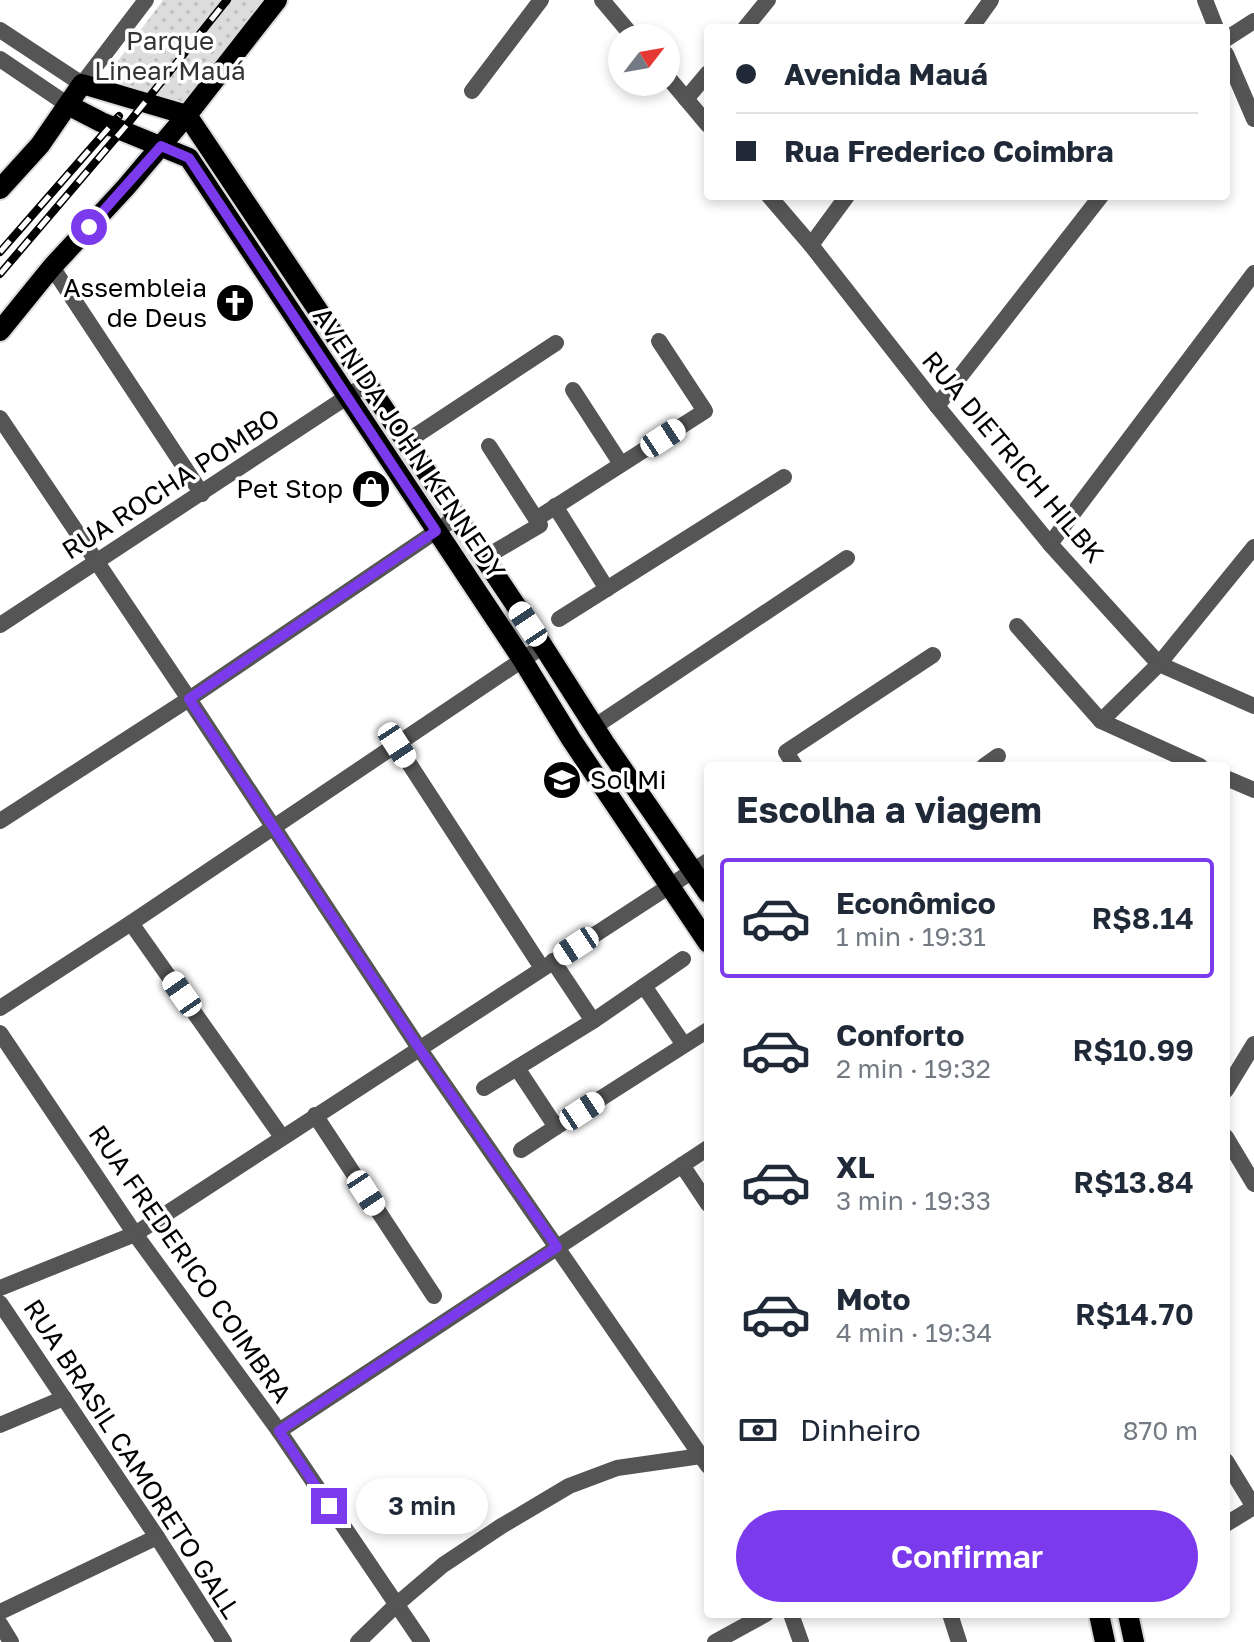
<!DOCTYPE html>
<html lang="pt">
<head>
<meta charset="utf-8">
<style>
  body { margin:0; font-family:"Golos Text",sans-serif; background:#f2f2f3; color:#1f2937; height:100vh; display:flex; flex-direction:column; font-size:30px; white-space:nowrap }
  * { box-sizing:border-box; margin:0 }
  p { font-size:26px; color:#747a83 }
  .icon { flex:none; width:44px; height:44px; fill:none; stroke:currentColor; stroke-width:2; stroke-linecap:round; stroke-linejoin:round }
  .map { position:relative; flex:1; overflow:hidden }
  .sheet { position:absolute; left:704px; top:762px; width:526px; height:856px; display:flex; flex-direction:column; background:#fff; border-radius:8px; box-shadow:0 4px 12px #0003 }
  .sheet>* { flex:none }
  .banner { position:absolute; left:704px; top:24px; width:526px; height:176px; border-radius:8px; box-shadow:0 4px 12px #0003; display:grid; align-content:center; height:176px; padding:0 32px; background:#fff }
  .needle { width:52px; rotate:59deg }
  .fabs { position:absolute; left:608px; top:24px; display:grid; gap:16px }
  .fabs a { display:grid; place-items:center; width:72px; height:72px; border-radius:50%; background:#fff; box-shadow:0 4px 12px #0003; font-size:40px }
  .end { position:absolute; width:36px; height:36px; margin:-18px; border:10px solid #7c3aed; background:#fff; box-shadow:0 0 0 4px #fff }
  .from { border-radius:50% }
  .bubble { position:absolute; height:56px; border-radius:28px; background:#fff; box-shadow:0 4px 12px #0003; font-size:26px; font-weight:600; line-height:56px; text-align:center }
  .car { position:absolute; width:24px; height:48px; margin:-24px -12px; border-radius:10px; box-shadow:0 0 6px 2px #0007; background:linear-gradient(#fff 24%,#345 0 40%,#fff 0 76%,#345 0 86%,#fff 0) }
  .banner b { display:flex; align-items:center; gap:28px; height:76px; font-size:30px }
  .banner b+b { border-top:2px solid #e0e1e3 }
  .banner i { width:20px; height:20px; background:#1f2937 }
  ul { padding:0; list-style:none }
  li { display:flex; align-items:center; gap:24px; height:120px; margin:0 16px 12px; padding:0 16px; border:4px solid transparent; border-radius:8px }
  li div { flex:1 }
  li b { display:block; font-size:30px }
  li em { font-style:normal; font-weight:600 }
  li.selected { border-color:#7c3aed }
  li>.icon { width:72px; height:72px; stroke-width:1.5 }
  h2 { padding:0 32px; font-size:36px; line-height:96px }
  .pay { display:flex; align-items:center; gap:20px; height:88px; padding:0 32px; font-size:30px }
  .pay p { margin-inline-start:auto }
  .action { display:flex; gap:16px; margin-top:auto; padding:16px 32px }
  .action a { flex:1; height:92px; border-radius:48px; background:#7c3aed; color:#fff; font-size:32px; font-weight:600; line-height:92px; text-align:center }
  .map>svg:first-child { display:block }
  .park { fill:url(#park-dots) }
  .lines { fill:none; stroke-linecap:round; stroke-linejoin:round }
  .major-casing { stroke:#dbdbdb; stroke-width:24 }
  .minor { stroke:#555; stroke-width:16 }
  .major { stroke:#000; stroke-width:20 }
  .rail-casing { stroke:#000; stroke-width:8 }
  .rail { stroke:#fff; stroke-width:5; stroke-dasharray:15; stroke-linecap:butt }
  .route { stroke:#7c3aed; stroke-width:10 }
  .labels { text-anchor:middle; stroke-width:7; stroke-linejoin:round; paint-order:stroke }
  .park-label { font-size:26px; fill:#333; stroke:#fff }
  .poi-label { font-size:26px; fill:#000; stroke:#fff; text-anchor:end }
  .street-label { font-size:26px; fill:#000; stroke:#fff }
</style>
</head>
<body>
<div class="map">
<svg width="1254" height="1642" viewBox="0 0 1254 1642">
  <defs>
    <pattern id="park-dots" width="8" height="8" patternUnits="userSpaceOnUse" patternTransform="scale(2)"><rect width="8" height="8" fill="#dcdcdc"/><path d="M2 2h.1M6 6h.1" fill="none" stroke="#bbb" stroke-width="1.8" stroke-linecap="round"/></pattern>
  </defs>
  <rect width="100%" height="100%" fill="#fff"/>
  <path class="park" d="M 163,0 L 262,0 L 186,100 L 177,106 L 107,85 L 105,78 Z"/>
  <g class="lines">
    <defs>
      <g id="major">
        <path d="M 68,105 L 101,122 L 189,158 L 522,659 L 571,739 L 708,943"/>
        <path d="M 0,189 L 40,145 L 82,84 L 187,115 L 543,646 L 606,745 L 708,893"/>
        <path d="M 0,331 L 52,267 L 126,187 L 187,115 L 277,0"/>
        <path d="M 1099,1614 L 1105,1642"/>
        <path d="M 1128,1614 L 1134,1642"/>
      </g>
    </defs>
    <use href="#major" class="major-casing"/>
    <g class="minor">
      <path d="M 602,0 L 634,38"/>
      <path d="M 1205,0 L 1216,28"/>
      <path d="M 745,28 L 768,0"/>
      <path d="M 971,28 L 991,0"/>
      <path d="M 0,30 L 82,84 L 146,0"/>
      <path d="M 1226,39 L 1254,21"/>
      <path d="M 1226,54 L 1254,119"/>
      <path d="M 0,59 L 68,105"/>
      <path d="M 666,75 L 708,125"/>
      <path d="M 472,91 L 541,0"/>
      <path d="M 686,99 L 708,73"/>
      <path d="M 769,196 L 811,245 L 937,406 L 1050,544 L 1159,664 L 1254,706"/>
      <path d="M 811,245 L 847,196"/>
      <path d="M 52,267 L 202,494"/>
      <path d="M 573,390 L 621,464"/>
      <path d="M 937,406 L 1101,196"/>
      <path d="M 0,418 L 189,699 L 419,1048 L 708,1466"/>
      <path d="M 406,442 L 556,343"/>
      <path d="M 555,506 L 607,589"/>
      <path d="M 536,519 L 705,411 L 659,341"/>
      <path d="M 1050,544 L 1254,273"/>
      <path d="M 484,558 L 540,525 L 489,446"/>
      <path d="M 559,619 L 784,477"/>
      <path d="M 0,625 L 368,383"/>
      <path d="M 1017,626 L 1101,721 L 1200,766"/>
      <path d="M 1101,721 L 1159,664 L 1254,547"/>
      <path d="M 594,727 L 847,558"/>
      <path d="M 397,745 L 542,968"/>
      <path d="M 795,766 L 786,752 L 933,655"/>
      <path d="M 984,766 L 998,756"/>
      <path d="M 1226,778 L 1254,790"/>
      <path d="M 0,821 L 189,699 L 457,517"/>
      <path d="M 131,923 L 282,1137"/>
      <path d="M 644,986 L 684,1045"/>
      <path d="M 0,1008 L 131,923 L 543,646"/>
      <path d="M 593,1021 L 683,959"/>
      <path d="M 0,1033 L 135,1234 L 279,1431 L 422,1642"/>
      <path d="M 517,1068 L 556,1127 L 521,1150"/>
      <path d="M 484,1088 L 593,1021 L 553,961"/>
      <path d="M 1226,1090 L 1254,1044"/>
      <path d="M 315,1115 L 434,1296"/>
      <path d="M 556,1127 L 708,1030"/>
      <path d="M 1226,1137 L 1254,1184"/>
      <path d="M 682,1165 L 708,1204"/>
      <path d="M 0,1288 L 135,1234 L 708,861"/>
      <path d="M 0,1303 L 157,1537 L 224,1642"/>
      <path d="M 0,1425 L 64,1398"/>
      <path d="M 279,1431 L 708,1148"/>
      <path d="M 1226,1461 L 1254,1507"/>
      <path d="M 1226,1524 L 1254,1507"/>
      <path d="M 0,1612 L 157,1537"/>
      <path d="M 791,1614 L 801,1642"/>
      <path d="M 950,1614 L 959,1642"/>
      <path d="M 0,1624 L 11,1642"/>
      <path d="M 358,1642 L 396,1605 L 443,1565 L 500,1527 L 569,1486 L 617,1468 L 708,1455"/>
      <path d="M 715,1642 L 766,1614"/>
    </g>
    <use href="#major" class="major"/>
    <defs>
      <g id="rail">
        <path d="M 0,252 L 119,116"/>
        <path d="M 0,274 L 126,126 L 227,0"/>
      </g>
    </defs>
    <use href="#rail" class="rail-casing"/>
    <use href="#rail" class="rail"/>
  </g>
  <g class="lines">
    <path class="route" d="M 89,227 L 161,146 L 189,158 L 436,531 L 189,699 L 419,1048 L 557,1247 L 279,1431 L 329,1506"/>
  </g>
  <defs>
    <symbol id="church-disc" viewBox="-11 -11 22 22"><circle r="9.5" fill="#000" stroke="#fff"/><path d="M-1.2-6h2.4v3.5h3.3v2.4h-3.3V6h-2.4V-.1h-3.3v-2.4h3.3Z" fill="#fff"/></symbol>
    <symbol id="shop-disc" viewBox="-11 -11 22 22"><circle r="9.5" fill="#000" stroke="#fff"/><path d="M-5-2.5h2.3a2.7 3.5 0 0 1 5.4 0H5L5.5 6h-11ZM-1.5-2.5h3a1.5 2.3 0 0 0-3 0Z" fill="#fff"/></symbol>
    <symbol id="school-disc" viewBox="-11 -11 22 22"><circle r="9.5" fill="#000" stroke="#fff"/><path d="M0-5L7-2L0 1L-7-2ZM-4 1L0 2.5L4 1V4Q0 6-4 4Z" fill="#fff"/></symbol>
  </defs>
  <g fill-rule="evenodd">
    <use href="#church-disc" x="213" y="281" width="44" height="44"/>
    <use href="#shop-disc" x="349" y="467" width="44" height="44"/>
    <use href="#school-disc" x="540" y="758" width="44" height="44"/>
  </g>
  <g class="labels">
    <g class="park-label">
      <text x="170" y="50">Parque<tspan x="170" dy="30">Linear Mauá</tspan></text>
    </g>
    <g class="poi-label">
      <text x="207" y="297">Assembleia<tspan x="207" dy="30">de Deus</tspan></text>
      <text x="343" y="498">Pet Stop</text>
      <text x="590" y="789" text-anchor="start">Sol Mi</text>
    </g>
    <g class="street-label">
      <text transform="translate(409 443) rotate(56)" y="9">AVENIDA JOHN KENNEDY</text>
      <text transform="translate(1013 457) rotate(50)" y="9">RUA DIETRICH HILBK</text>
      <text transform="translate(171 484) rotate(-33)" y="9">RUA ROCHA POMBO</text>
      <text transform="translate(190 1264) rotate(55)" y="9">RUA FREDERICO COIMBRA</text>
      <text transform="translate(132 1459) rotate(57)" y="9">RUA BRASIL CAMORETO GALL</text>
    </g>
  </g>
</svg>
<div class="fabs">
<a><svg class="needle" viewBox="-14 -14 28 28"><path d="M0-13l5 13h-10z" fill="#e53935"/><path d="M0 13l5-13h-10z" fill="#747a83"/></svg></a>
</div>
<i class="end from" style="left:89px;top:227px"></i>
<i class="end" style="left:329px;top:1506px"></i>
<div class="bubble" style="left:356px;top:1478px;width:132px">3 min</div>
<i class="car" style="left:663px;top:438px;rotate:57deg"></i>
<i class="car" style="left:528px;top:624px;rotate:326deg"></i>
<i class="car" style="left:397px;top:745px;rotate:147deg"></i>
<i class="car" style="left:576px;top:946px;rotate:237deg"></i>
<i class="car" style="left:182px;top:994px;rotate:325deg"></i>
<i class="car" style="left:582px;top:1111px;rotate:57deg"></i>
<i class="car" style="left:366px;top:1193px;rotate:147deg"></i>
<div class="banner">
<b><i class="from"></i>Avenida Mauá</b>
<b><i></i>Rua Frederico Coimbra</b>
</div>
<section class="sheet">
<h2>Escolha a viagem</h2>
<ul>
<li class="selected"><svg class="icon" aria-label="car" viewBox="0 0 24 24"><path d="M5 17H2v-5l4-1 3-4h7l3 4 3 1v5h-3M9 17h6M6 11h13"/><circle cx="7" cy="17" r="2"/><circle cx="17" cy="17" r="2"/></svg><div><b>Econômico</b><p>1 min · 19:31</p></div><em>R$8.14</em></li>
<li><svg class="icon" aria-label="car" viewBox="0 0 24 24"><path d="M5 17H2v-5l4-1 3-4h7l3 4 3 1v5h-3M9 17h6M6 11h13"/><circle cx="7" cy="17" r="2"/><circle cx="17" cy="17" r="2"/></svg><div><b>Conforto</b><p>2 min · 19:32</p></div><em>R$10.99</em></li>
<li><svg class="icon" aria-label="car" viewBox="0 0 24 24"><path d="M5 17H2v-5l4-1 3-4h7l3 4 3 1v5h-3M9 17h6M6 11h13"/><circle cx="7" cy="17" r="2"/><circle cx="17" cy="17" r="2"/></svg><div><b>XL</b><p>3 min · 19:33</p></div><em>R$13.84</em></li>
<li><svg class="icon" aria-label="car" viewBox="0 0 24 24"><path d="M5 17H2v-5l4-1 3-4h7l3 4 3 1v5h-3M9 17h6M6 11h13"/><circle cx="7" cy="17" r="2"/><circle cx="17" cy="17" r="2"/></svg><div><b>Moto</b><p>4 min · 19:34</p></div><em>R$14.70</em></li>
</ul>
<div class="pay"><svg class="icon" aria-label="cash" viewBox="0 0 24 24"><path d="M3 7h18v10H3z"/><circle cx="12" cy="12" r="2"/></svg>Dinheiro<p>870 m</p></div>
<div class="action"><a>Confirmar</a></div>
</section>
</div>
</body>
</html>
